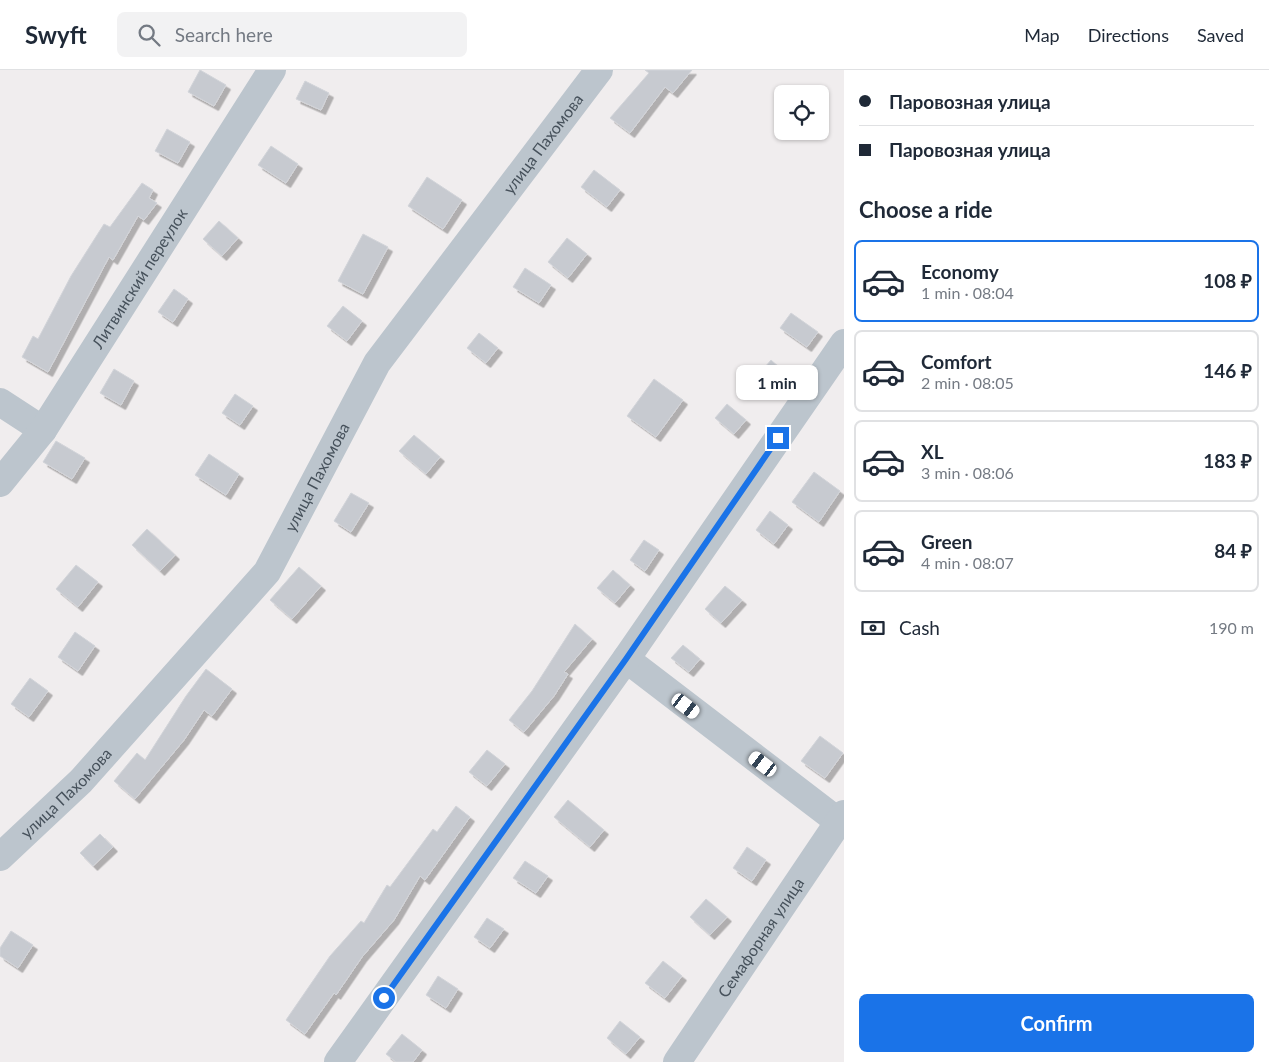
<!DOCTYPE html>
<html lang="en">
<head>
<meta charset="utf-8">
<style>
  body { margin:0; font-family:Lato,sans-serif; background:#f2f2f3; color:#1f2937; height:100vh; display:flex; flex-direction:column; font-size:19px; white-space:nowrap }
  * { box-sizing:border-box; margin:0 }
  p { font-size:16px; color:#747a83 }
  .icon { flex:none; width:28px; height:28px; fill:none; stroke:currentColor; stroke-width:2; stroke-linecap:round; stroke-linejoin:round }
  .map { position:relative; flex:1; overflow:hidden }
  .drawer { display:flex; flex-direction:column; background:#fff; width:425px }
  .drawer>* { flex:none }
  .top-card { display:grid; align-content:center; height:110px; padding:0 15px; background:#fff }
  .fabs { position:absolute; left:774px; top:15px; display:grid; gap:10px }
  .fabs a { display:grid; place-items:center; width:55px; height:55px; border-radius:8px; background:#fff; box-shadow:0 1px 4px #0004; font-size:25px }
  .end { position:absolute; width:22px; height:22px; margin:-11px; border:6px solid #1a73e8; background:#fff; box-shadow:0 0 0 2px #fff }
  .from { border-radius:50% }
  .bubble { position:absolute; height:35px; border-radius:8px; background:#fff; box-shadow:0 1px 4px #0004; font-size:16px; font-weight:700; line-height:35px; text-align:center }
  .car { position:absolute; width:15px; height:30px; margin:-15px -8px; border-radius:6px; box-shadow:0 0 4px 1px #0007; background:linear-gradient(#fff 24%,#345 0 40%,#fff 0 76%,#345 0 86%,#fff 0) }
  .top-card b { display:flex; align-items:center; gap:18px; height:48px; font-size:19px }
  .top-card b+b { border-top:1px solid #e0e1e3 }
  .top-card i { width:12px; height:12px; background:#1f2937 }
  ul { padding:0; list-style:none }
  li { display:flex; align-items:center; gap:15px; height:82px; margin:0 10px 8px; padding:0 5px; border:2px solid #e0e1e3; border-radius:8px }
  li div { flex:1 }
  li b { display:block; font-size:19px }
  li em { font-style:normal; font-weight:700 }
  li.active { border-color:#1a73e8 }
  li>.icon { width:45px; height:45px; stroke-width:1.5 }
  h2 { padding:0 15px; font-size:22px; line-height:60px }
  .pay { display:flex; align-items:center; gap:12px; height:55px; padding:0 15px; font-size:19px }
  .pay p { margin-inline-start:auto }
  .action { display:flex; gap:10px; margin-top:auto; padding:10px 15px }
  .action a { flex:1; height:58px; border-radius:8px; background:#1a73e8; color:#fff; font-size:20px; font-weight:700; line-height:58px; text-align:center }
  header { display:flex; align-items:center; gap:30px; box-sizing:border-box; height:70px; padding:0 25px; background:#fff; border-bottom:1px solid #e0e1e3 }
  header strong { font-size:24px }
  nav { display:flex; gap:28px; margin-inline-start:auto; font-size:18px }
  .search { width:350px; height:45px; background:#f2f2f3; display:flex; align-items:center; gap:12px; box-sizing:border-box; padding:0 18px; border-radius:8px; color:#747a83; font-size:19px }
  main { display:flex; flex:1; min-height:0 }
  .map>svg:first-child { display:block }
  .building { fill:#c7cad0; stroke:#d2d4d9; filter:url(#shadow) }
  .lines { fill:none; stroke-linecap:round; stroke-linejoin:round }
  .minor { stroke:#bcc5cd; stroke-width:28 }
  .route { stroke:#1a73e8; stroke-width:6 }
  .labels { text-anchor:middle; stroke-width:4; stroke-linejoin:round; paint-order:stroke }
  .street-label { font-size:16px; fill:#46515b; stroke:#fff }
</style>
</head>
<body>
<header>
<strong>Swyft</strong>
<div class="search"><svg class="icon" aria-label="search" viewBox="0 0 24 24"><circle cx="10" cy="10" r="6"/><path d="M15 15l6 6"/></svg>Search here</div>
<nav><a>Map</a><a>Directions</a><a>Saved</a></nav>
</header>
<main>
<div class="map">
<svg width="844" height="992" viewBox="0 0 844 992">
  <defs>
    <filter id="shadow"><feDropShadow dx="4.5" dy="4.5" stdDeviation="0" flood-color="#0004"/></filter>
  </defs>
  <rect width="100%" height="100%" fill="#f0edee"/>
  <g class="building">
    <path d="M 200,0 L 226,15 L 214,36 L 188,22 Z"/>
    <path d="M 645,0 L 692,0 L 673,23 L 665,17 L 630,63 L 610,48 L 649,3 Z"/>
    <path d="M 305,11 L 329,23 L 321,40 L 296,29 Z"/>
    <path d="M 167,59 L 190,72 L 178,93 L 155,81 Z"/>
    <path d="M 271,76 L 298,94 L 286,113 L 258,95 Z"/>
    <path d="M 594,100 L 620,120 L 607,137 L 581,117 Z"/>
    <path d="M 427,107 L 462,130 L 443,159 L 408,136 Z"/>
    <path d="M 142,113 L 153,120 L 149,128 L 157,133 L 144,150 L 138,146 L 113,190 L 109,187 L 48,302 L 22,287 L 33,266 L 38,269 L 71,206 L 104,154 L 110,157 Z"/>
    <path d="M 219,151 L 238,168 L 222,186 L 203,169 Z"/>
    <path d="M 363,164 L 388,177 L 363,224 L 338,211 Z"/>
    <path d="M 567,168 L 587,184 L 568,208 L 548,192 Z"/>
    <path d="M 525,198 L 551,215 L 539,233 L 513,217 Z"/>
    <path d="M 174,219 L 188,229 L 173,252 L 158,242 Z"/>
    <path d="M 343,236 L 362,251 L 347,271 L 327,256 Z"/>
    <path d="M 791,243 L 818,262 L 807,277 L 780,258 Z"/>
    <path d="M 479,263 L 498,278 L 486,293 L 467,278 Z"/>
    <path d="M 771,290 L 788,305 L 776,319 L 759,304 Z"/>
    <path d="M 114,299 L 134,311 L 121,335 L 100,323 Z"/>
    <path d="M 654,309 L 683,330 L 656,367 L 627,346 Z"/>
    <path d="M 235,324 L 253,336 L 240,355 L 222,343 Z"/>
    <path d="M 727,334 L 746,350 L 734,364 L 715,348 Z"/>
    <path d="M 414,365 L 440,387 L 426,404 L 399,381 Z"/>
    <path d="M 56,371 L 85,388 L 72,409 L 43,392 Z"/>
    <path d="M 209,384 L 239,404 L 226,425 L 195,405 Z"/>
    <path d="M 814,402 L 840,421 L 819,452 L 792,432 Z"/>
    <path d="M 351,423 L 369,433 L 351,462 L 334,451 Z"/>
    <path d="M 770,441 L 788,455 L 774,474 L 756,460 Z"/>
    <path d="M 147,459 L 175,485 L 160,501 L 132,475 Z"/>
    <path d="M 644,470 L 659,480 L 645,501 L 630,490 Z"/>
    <path d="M 76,495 L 98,512 L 78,537 L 56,519 Z"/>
    <path d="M 299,497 L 321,516 L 292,549 L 270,530 Z"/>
    <path d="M 613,500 L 630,515 L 615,533 L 597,518 Z"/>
    <path d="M 725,516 L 742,530 L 721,553 L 705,539 Z"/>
    <path d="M 575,554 L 592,569 L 564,602 L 568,604 L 554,626 L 524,662 L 509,650 L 532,621 Z"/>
    <path d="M 75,562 L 95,576 L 78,601 L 58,587 Z"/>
    <path d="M 683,575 L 700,589 L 689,602 L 671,588 Z"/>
    <path d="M 206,599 L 232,619 L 212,646 L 204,640 L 184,670 L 135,729 L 114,711 L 137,683 L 145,690 L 186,626 Z"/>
    <path d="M 30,608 L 48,621 L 29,647 L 11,634 Z"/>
    <path d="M 820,666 L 843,683 L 825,708 L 801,691 Z"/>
    <path d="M 487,680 L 505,694 L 487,716 L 469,702 Z"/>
    <path d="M 568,730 L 604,760 L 590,777 L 554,747 Z"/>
    <path d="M 456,736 L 470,747 L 425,810 L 420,806 L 394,850 L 362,887 L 336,925 L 334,923 L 305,964 L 286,950 L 330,886 L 361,851 L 364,853 L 387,815 L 390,817 L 433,759 L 437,762 Z"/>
    <path d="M 100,764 L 113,777 L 93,796 L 80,783 Z"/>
    <path d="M 747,777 L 766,790 L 752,811 L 733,798 Z"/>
    <path d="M 525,791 L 548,806 L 536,823 L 513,808 Z"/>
    <path d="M 706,829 L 727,847 L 710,865 L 690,847 Z"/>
    <path d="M 487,848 L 504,859 L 490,878 L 474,867 Z"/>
    <path d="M 11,861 L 33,875 L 18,898 L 0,886 L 0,878 Z"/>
    <path d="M 663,891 L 682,906 L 665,928 L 645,913 Z"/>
    <path d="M 438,906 L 458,919 L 446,938 L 426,925 Z"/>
    <path d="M 620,951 L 640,967 L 626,984 L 607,968 Z"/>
    <path d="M 402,964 L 422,980 L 413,992 L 396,992 L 386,984 Z"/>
  </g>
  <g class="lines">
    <g class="minor">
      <path d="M 0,332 L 43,360"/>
      <path id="s1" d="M 0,413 L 43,360 L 272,0"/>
      <path d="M 626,589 L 839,752"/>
      <path id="s2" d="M 0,787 L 81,711 L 267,502 L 377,293 L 599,0"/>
      <path d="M 338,992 L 626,589 L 844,273"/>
      <path id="s3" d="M 677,992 L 844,744"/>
    </g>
  </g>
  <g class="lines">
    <path class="route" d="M 384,928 L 626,589 L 778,368"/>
  </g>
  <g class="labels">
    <g class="street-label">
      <text dy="6" stroke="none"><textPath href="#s2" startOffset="902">улица Пахомова</textPath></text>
      <text dy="6" stroke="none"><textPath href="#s1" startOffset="248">Литвинский переулок</textPath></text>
      <text dy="6" stroke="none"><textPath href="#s2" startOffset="498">улица Пахомова</textPath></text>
      <text dy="6" stroke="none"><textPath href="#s2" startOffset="92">улица Пахомова</textPath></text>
      <text dy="6" stroke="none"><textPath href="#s3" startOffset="150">Семафорная улица</textPath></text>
    </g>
  </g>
</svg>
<div class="fabs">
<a><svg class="icon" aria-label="locate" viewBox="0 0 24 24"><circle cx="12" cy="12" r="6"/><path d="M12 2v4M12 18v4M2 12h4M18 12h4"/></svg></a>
</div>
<i class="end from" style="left:384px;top:928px"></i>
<i class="end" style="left:778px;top:368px"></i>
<div class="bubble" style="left:736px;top:295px;width:82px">1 min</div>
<i class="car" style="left:686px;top:636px;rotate:127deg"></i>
<i class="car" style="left:763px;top:694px;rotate:307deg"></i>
</div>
<section class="drawer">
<div class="top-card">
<b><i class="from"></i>Паровозная улица</b>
<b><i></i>Паровозная улица</b>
</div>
<h2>Choose a ride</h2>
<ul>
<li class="active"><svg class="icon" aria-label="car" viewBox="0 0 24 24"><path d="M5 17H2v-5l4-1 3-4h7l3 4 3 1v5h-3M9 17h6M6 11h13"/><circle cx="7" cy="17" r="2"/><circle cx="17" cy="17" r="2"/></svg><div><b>Economy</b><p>1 min · 08:04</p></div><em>108 ₽</em></li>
<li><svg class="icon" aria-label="car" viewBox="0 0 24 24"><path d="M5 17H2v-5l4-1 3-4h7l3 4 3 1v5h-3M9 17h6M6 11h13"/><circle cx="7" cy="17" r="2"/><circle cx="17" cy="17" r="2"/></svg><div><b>Comfort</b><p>2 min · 08:05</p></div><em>146 ₽</em></li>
<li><svg class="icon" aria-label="car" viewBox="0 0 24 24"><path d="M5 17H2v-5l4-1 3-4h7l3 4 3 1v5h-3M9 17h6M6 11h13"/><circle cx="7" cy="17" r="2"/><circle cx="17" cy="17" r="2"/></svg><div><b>XL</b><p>3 min · 08:06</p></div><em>183 ₽</em></li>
<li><svg class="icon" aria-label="car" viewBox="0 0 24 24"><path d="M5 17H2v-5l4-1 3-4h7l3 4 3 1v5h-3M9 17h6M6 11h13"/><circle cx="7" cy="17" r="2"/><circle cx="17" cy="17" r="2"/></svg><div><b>Green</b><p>4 min · 08:07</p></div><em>84 ₽</em></li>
</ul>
<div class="pay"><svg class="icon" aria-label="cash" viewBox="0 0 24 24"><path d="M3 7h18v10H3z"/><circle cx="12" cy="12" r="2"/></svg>Cash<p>190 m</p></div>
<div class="action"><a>Confirm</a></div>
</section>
</main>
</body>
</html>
